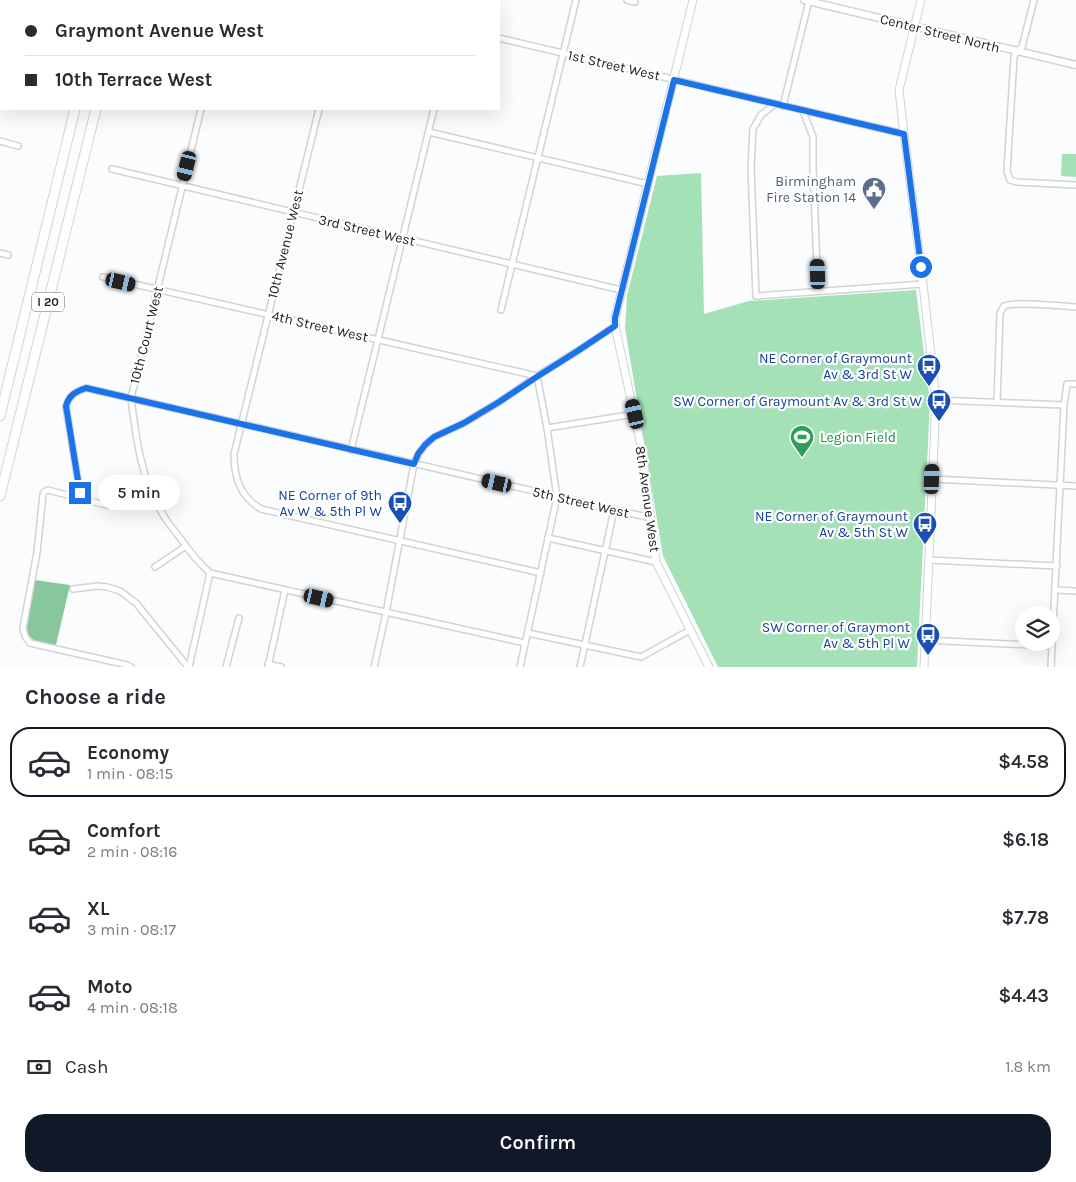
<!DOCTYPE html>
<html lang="en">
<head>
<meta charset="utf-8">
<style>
  body { margin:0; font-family:Karla,sans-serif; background:#f7f7f7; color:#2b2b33; height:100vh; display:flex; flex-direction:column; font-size:19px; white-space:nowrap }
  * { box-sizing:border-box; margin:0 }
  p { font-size:16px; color:#7c7c81 }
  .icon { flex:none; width:28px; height:28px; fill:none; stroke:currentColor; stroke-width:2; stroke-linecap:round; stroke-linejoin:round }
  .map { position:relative; height:667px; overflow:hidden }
  .side { display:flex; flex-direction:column; background:#fff; flex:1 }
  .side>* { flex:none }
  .banner { position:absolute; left:0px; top:0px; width:500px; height:110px; box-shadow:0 5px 20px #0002; display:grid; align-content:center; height:110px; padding:0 25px; background:#fff }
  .tools { position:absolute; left:1015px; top:606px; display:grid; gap:10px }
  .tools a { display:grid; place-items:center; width:45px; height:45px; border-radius:50%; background:#fff; box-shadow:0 5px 20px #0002; font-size:25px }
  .end { position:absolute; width:22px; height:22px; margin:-11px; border:6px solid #1a73e8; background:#fff; box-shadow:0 0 0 2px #fff }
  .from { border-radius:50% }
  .bubble { position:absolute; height:35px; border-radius:18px; background:#fff; box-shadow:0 5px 20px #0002; font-size:16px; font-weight:600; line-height:35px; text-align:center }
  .car { position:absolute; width:15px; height:30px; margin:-15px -8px; border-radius:6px; box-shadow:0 0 4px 1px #0007; background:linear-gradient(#222 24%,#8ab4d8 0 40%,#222 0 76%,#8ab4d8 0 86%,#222 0) }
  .banner b { display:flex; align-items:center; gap:18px; height:48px; font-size:19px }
  .banner b+b { border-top:1px solid #e1e1e2 }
  .banner i { width:12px; height:12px; background:#2b2b33 }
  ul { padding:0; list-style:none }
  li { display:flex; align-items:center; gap:15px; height:70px; margin:0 10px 8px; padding:0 15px; border:2px solid transparent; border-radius:20px }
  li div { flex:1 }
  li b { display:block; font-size:19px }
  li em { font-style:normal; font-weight:600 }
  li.on { border-color:#111827 }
  li>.icon { width:45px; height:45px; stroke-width:1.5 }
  h2 { padding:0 25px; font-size:22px; line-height:60px }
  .pay { display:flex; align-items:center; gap:12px; height:55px; padding:0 25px; font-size:19px }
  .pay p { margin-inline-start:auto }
  .button { display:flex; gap:10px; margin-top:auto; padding:10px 25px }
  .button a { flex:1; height:58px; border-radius:20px; background:#111827; color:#fff; font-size:20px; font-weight:600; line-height:58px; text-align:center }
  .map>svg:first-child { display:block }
  .green { fill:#a5e1b6 }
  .forest { fill:#88c79b }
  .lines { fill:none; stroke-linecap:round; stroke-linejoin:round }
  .minor-casing { stroke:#d1d3d4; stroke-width:8 }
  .tertiary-casing { stroke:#d1d3d4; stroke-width:9 }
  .secondary-casing { stroke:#d1d3d4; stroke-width:9 }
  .motorway-casing { stroke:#d1d3d4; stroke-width:11 }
  .minor { stroke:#fff; stroke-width:5 }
  .tertiary { stroke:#fff; stroke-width:6 }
  .secondary { stroke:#fff; stroke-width:7 }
  .motorway { stroke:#fff; stroke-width:9 }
  .route { stroke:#1a73e8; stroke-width:6 }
  .labels { text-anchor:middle; stroke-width:4.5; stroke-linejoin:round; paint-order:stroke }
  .shield { fill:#fff; stroke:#626262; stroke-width:1 }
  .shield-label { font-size:12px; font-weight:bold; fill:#1e1e1f }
  .street-label { font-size:14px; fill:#1e1e1f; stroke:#fff }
  .service-label { font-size:14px; fill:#4e5e75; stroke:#fff; text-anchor:end }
  .transit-label { font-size:14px; fill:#164399; stroke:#fff; text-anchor:end }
  .leisure-label { font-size:14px; fill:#27864d; stroke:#fff; text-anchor:start }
</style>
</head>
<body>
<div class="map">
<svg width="1076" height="667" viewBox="0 0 1076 667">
  <rect width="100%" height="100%" fill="#fafcfd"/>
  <g class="green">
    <path d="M 1062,154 L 1076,154 L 1076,177 L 1061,176 Z"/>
    <path d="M 701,173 L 704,314 L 749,301 L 916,290 L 930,402 L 917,667 L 718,667 L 663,556 L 625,328 L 627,296 L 657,176 Z"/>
  </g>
  <path class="forest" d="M 35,580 L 70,585 L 56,645 C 42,642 27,644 27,626 Z"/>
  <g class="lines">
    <defs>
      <g id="minor">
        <path d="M 627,0 L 635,2"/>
        <path d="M 1034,0 L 1022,47 L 1017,51 L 1014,57 L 1007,171 L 1010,180 L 1017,182 L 1076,185"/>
        <path d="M 228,1 L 228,0"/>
        <path d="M 345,1 L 346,0"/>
        <path d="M 461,1 L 461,0"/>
        <path d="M 0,31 L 1,31"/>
        <path d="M 499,38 L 904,134"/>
        <path d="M 775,104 L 761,115 L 753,129 L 751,168 L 756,296 L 923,284"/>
        <path d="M 783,106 L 809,1"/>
        <path d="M 201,109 L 131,398 C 136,438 141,479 162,513 C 167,522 174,530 180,538 C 189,551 199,563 210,573 L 525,643"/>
        <path d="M 319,109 L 234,454 C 234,478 240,496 261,509 L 541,573"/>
        <path d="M 803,111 L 813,137 L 813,168 L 818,291"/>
        <path d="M 429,132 L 648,184"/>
        <path d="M 0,141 L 18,146"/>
        <path d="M 112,169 L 621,290"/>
        <path d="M 0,253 L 8,255"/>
        <path d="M 103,277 L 537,376 L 547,428 L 557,497 L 520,667"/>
        <path d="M 501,310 L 576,0"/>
        <path d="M 936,400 L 1064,405"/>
        <path d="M 997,402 L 1000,313 L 1004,306 C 1018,301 1059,306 1076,307"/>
        <path d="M 547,428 L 635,414"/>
        <path d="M 351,450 L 434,109"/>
        <path d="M 932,479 L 1076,486"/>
        <path d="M 77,497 L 80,493 L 79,487 L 66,407 C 69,395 75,392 86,388 L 651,518"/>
        <path d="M 117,503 L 106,505 L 48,490 L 44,492 L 43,495 L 37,552 L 23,628 L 25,636 L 30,643 L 127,665 L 131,667"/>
        <path d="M 548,538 L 656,562"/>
        <path d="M 928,560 L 1057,566"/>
        <path d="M 155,567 L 186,546"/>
        <path d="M 73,589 L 98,586 L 107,587 L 120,591 L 136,603 L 188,667"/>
        <path d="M 1056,590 L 1076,591"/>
        <path d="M 528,633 L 641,657 L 690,630"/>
        <path d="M 924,640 L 1052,646"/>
        <path d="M 268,664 L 281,667"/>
        <path d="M 189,667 L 210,573"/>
        <path d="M 226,667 L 239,618"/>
        <path d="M 268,667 L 285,590"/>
        <path d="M 374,667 L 386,613 L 414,464 L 419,453 L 425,445 L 434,437 L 464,423 L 499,402 L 537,376 L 579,350 L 615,326"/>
        <path d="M 580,667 L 614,510"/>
        <path d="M 1051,667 L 1064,405 L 1067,384 L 1076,384"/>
      </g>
      <path id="tertiary" d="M 804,0 L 1076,65"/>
      <g id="secondary">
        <path d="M 693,0 L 615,318 L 615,326 L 643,455 L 656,562 L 709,667"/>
        <path d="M 921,0 L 899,90 L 904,134 L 923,284 L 936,400 L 924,667"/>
      </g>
      <g id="motorway">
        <path d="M 101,1 L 101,0"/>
        <path d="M 122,1 L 122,0"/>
        <path d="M 0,416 L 75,109"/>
        <path d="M 0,496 L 96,109"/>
      </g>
    </defs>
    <use href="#minor" class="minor-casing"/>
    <use href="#tertiary" class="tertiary-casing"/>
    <use href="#secondary" class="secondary-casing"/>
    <use href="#motorway" class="motorway-casing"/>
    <use href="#minor" class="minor"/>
    <use href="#tertiary" class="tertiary"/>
    <use href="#secondary" class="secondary"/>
    <use href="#motorway" class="motorway"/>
  </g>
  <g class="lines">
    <path class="route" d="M 80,493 L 66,406 C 69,395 75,392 86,388 L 414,464 L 418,454 L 425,445 L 434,437 L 464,423 L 499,402 L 538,376 L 579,350 L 615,326 L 615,318 L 674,80 L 904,134 L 921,267"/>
  </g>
  <defs>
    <symbol id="civic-pin" viewBox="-11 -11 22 30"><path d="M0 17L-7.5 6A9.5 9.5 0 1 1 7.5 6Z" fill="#5c6f8a" stroke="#fff"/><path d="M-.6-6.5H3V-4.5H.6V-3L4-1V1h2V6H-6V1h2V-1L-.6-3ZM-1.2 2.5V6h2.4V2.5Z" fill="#fff"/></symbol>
    <symbol id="bus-pin" viewBox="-11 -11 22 30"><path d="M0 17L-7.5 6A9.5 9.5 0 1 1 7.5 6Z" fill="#1a4fb4" stroke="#fff"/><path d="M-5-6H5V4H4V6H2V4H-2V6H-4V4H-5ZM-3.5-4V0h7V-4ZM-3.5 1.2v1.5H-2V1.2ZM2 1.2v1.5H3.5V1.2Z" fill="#fff"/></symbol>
    <symbol id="stadium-pin" viewBox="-11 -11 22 30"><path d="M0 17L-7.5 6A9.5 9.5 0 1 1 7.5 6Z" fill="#2e9e5b" stroke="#fff"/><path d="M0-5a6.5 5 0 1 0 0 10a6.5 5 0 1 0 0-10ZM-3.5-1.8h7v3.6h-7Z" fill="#fff"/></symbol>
  </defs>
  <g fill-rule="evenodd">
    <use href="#civic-pin" x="860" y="175" width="28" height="38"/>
    <use href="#bus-pin" x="915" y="352" width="28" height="38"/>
    <use href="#bus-pin" x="925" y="387" width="28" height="38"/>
    <use href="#stadium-pin" x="788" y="423" width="28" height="38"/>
    <use href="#bus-pin" x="386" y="489" width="28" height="38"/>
    <use href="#bus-pin" x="911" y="510" width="28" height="38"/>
    <use href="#bus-pin" x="914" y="621" width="28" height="38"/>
  </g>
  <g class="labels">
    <rect class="shield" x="32" y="292.5" width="32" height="19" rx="4"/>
    <g class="shield-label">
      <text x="48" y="306">I 20</text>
    </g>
    <g class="street-label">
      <text transform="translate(940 33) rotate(14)" y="5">Center Street North</text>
      <text transform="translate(614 65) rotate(13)" y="5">1st Street West</text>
      <text transform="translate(367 230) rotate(13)" y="5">3rd Street West</text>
      <text transform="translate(285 244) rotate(-76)" y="5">10th Avenue West</text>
      <text transform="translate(320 326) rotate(13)" y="5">4th Street West</text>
      <text transform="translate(146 335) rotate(-76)" y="5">10th Court West</text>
      <text transform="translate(648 499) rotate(82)" y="5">8th Avenue West</text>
      <text transform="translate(581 502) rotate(13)" y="5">5th Street West</text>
    </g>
    <g class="service-label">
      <text x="856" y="186">Birmingham<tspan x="856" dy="16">Fire Station 14</tspan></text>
    </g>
    <g class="transit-label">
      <text x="912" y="363">NE Corner of Graymount<tspan x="912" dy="16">Av &amp; 3rd St W</tspan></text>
      <text x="922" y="406">SW Corner of Graymount Av &amp; 3rd St W</text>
      <text x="382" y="500">NE Corner of 9th<tspan x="382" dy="16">Av W &amp; 5th Pl W</tspan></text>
      <text x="908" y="521">NE Corner of Graymount<tspan x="908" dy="16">Av &amp; 5th St W</tspan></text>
      <text x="910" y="632">SW Corner of Graymont<tspan x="910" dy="16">Av &amp; 5th Pl W</tspan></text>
    </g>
    <g class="leisure-label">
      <text x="820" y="442">Legion Field</text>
    </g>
  </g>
</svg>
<div class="tools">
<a><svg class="icon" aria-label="layers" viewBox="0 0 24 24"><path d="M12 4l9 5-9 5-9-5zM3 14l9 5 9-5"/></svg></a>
</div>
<i class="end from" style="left:921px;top:267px"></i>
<i class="end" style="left:80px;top:493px"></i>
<div class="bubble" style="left:98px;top:475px;width:82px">5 min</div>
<i class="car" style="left:187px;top:166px;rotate:194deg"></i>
<i class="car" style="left:818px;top:274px;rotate:358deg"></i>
<i class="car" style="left:121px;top:282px;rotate:103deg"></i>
<i class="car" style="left:635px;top:414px;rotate:347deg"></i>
<i class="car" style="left:932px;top:479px;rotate:2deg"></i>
<i class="car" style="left:497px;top:483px;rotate:283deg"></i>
<i class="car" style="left:319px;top:598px;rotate:103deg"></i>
<div class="banner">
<b><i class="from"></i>Graymont Avenue West</b>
<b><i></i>10th Terrace West</b>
</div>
</div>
<section class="side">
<h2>Choose a ride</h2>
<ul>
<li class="on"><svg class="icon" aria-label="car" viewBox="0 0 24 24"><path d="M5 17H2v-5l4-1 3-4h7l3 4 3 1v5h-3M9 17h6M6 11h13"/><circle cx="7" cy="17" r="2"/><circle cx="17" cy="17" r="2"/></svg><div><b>Economy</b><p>1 min · 08:15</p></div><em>$4.58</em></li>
<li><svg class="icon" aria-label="car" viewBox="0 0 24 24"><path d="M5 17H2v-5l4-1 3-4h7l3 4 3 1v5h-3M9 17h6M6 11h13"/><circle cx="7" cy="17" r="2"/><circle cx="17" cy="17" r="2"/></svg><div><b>Comfort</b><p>2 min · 08:16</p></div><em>$6.18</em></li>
<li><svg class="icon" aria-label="car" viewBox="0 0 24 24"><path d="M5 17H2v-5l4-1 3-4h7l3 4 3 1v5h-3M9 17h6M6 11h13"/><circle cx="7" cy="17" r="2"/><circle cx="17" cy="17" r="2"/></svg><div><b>XL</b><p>3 min · 08:17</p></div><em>$7.78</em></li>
<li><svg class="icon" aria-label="car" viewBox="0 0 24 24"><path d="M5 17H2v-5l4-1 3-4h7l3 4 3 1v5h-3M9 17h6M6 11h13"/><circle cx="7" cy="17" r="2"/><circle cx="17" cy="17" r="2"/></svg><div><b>Moto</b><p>4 min · 08:18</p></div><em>$4.43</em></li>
</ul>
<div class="pay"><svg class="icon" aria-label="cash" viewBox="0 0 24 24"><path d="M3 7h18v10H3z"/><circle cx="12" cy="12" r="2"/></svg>Cash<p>1.8 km</p></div>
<div class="button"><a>Confirm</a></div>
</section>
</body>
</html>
